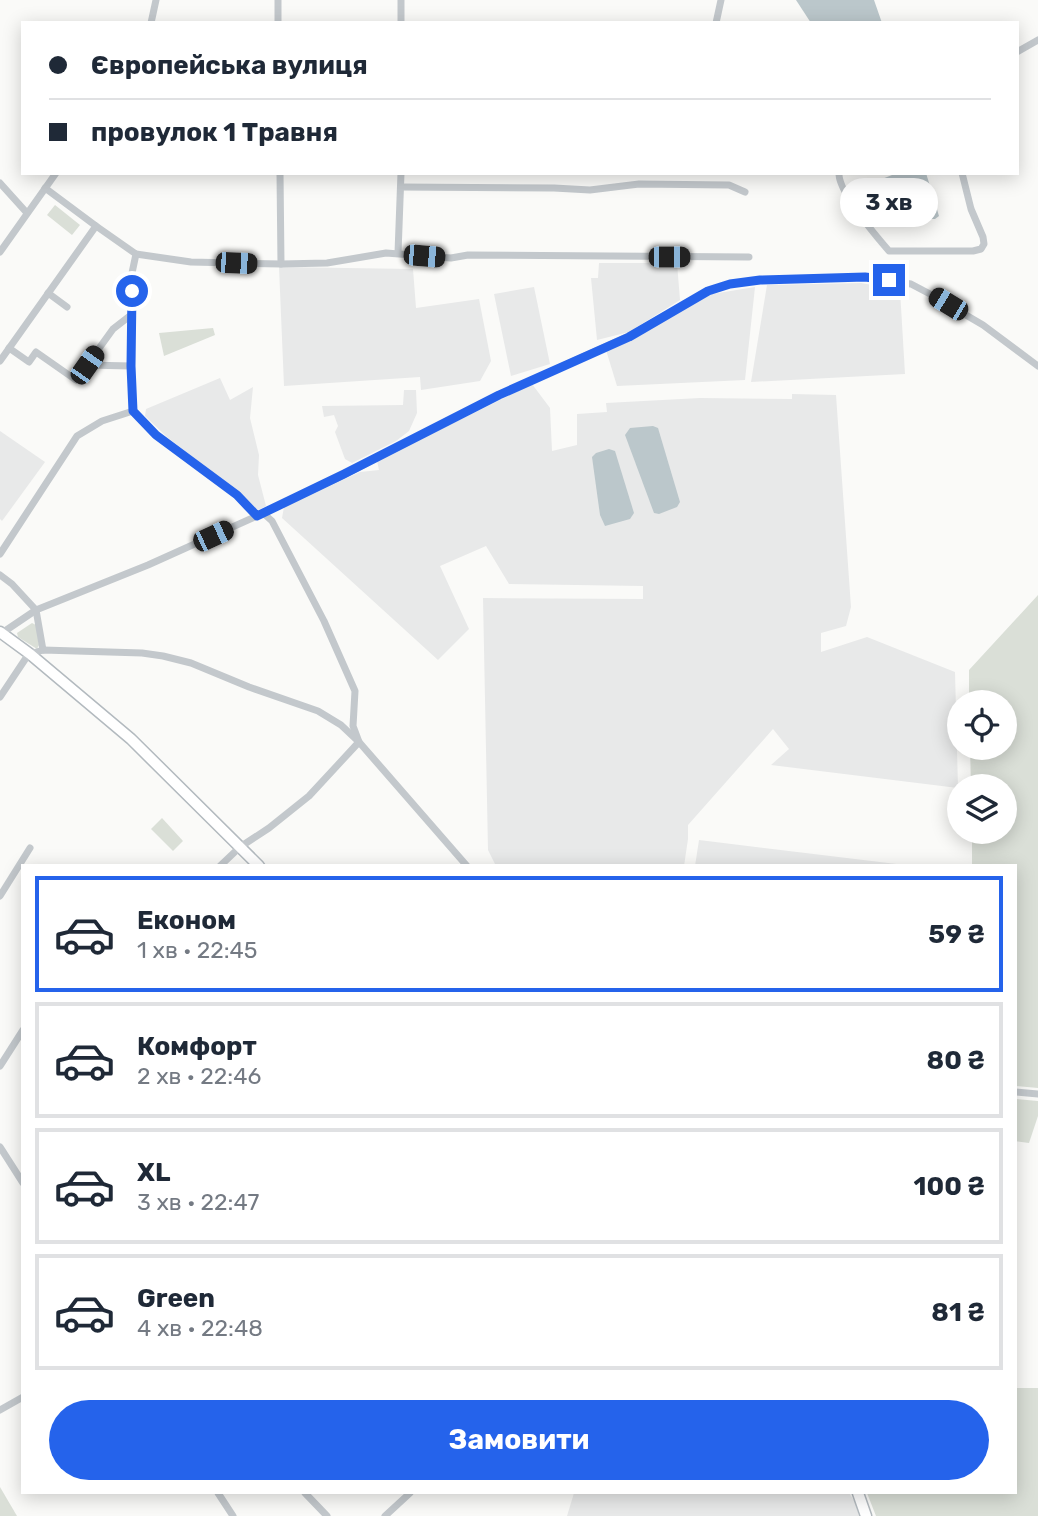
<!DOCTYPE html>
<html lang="uk">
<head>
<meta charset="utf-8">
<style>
  body { margin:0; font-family:Rubik,sans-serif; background:#f2f2f3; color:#1f2937; height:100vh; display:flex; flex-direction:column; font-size:26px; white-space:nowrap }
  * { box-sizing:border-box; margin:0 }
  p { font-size:23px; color:#747a83 }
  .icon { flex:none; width:38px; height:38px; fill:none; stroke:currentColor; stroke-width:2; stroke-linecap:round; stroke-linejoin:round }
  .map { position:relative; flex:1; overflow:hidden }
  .details { position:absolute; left:21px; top:864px; width:996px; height:630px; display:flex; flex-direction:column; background:#fff; border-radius:0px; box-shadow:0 4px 18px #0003 }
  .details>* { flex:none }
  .banner { position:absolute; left:21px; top:21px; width:998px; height:154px; border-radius:0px; box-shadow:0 4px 18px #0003; display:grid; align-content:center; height:154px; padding:0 28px; background:#fff }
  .controls { position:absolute; left:947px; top:690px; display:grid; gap:14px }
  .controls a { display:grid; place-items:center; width:70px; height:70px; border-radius:50%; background:#fff; box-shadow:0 4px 18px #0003; font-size:35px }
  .end { position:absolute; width:32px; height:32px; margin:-16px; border:9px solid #2563eb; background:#fff; box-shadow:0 0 0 4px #fff }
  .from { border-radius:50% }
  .bubble { position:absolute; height:49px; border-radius:24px; background:#fff; box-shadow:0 4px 18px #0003; font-size:23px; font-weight:700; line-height:49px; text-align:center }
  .car { position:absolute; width:21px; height:42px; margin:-21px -10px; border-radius:9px; box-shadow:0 0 5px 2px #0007; background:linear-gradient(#222 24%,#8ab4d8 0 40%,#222 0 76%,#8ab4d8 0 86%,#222 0) }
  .banner b { display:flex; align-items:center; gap:24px; height:66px; font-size:26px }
  .banner b+b { border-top:2px solid #e0e1e3 }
  .banner i { width:18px; height:18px; background:#1f2937 }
  ul { padding:12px 0 0; list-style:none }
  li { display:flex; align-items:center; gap:21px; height:116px; margin:0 14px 10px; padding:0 14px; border:4px solid #e0e1e3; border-radius:0px }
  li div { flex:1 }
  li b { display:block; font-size:26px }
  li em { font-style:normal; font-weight:700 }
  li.selected { border-color:#2563eb }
  li>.icon { width:63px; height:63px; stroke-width:1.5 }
  .button { display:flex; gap:14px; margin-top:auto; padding:14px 28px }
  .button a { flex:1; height:80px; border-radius:42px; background:#2563eb; color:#fff; font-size:28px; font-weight:700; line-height:80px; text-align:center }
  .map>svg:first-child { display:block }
  .built { fill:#e8e9e9 }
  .green { fill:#dadfd7 }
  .water { fill:#bbc7cb }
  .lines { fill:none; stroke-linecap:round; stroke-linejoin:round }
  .secondary-casing { stroke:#b3babf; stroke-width:13 }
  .street { stroke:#c3c8cc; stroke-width:7 }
  .secondary { stroke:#fff; stroke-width:10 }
  .route { stroke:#2563eb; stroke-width:9 }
</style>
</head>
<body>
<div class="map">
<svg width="1038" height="1516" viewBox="0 0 1038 1516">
  <rect width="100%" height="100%" fill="#fafaf8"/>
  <g class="built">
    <path d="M 599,263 L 677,263 L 680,300 L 629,332 L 597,340 L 591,278 L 598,278 Z"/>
    <path d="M 279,267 L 413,269 L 416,308 L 479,299 L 491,361 L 480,381 L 421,390 L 420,377 L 284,386 Z"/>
    <path d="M 861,283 L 900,290 L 905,374 L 751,382 L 767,285 Z"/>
    <path d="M 534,287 L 550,364 L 511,376 L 494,294 Z"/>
    <path d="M 755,287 L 745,380 L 617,386 L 606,350 L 712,294 Z"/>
    <path d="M 220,378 L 230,400 L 253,387 L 250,418 L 259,455 L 258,475 L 266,506 L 256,511 L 239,493 L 167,437 L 145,416 L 146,409 Z"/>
    <path d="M 532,384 L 550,408 L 552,451 L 577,445 L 577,414 L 607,412 L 606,403 L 700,398 L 792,399 L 792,394 L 836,395 L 851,607 L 846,626 L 821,633 L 821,652 L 867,637 L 955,672 L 958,788 L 771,765 L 789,749 L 773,729 L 688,825 L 688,839 L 684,866 L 496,866 L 488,850 L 483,598 L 643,599 L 643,586 L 509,584 L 486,546 L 440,566 L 469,629 L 438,660 L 282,518 L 284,507 L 360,472 L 379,470 L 377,461 Z"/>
    <path d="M 404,390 L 416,390 L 417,413 L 409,431 L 396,441 L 352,463 L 345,459 L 335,432 L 338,426 L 334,415 L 324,417 L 322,406 L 403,405 Z"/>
    <path d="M 0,431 L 45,462 L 2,521 L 0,519 Z"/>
    <path d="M 699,840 L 913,866 L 695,866 Z"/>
    <path d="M 574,1493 L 849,1493 L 855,1502 L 859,1516 L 567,1516 Z"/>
  </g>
  <g class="green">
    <path d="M 55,205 L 80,225 L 72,235 L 47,215 Z"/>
    <path d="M 213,328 L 215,335 L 164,356 L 159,333 Z"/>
    <path d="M 1038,595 L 1038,1088 L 1015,1086 L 1015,866 L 972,866 L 972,831 L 1004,831 L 1004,786 L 971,786 L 970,747 L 1004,747 L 1004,702 L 969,702 L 969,670 Z"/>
    <path d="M 32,623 L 36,625 L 39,645 L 37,649 L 18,637 L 17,633 Z"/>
    <path d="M 162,818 L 183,841 L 173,851 L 151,829 Z"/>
    <path d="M 1015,1099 L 1038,1101 L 1038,1116 L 1029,1143 L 1015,1141 Z"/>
    <path d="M 1015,1388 L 1038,1388 L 1038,1516 L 876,1516 L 867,1493 L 1015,1493 Z"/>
    <path d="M 0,1487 L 17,1516 L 0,1516 Z"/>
  </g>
  <g class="water">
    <path d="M 796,0 L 874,0 L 882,23 L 811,23 Z"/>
    <path d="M 897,173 L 926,173 L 939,216 L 935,219 L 904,219 L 900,216 L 880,185 L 882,179 Z"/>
    <path d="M 653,426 L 658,428 L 680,502 L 677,507 L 659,514 L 654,513 L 625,435 L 630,428 Z"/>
    <path d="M 609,449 L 615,451 L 634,513 L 630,519 L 605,526 L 600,515 L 592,457 L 596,453 Z"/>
  </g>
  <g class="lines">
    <defs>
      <g id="secondary">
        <path d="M 0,632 L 30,654 L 131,739 L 259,866"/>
        <path d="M 858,1493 L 866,1516"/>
      </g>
    </defs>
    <use href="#secondary" class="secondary-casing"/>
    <g class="street">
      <path d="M 278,0 L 278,23"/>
      <path d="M 401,0 L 401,23"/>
      <path d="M 151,23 L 156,0"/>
      <path d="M 716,23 L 721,0"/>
      <path d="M 1017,52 L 1038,40"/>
      <path d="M 280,173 L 281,264"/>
      <path d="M 839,173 C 838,192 876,236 889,251 L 973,251 L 981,249 L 984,244 L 983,237 L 971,209 L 962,173"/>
      <path d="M 0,183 L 27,213"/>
      <path d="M 401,187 L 554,188 L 590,190 L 639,184 L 729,185 L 745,192"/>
      <path d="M 45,188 L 96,226 L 136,254 L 191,262 L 281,264 L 327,263 L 386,253 L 451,258 L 468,255 L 749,257"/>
      <path d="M 0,252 L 56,173"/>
      <path d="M 398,253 L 401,173"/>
      <path d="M 136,254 L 132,273 L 131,366 L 133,411 L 156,435 L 237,495 L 257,516"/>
      <path d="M 48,293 L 67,307"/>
      <path d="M 9,348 L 29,362 L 36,352 L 76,380 L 87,365"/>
      <path d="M 0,361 L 96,226"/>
      <path d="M 131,366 L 87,365 L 113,329 L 131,315"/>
      <path d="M 0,554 L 77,436 L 102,421 L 133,411"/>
      <path d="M 0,575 L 12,584 L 36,610 L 43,650"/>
      <path d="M 2,633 L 36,610 L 148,565 L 257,516 L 344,475 L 499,395 L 629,336 L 708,291 L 730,284 L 759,280 L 865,277 L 911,284 L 930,294 L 983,325 L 1038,366"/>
      <path d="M 0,697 L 26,658 L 30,654 L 43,650 L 142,653 L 163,656 L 191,663 L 249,687 L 318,711 L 341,725 L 359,742 L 467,866"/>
      <path d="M 220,866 L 240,847 L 269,828 L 309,796 L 359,742 L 353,726 L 355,691 L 324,621 L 272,521 L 263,513"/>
      <path d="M 0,896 L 30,848"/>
      <path d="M 0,1066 L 23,1030"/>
      <path d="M 1015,1092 L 1038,1094"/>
      <path d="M 0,1147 L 23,1183"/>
      <path d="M 0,1410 L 23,1397"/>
      <path d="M 218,1493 L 233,1516"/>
      <path d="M 305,1493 L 327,1516"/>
      <path d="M 385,1516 L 410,1493"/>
    </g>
    <use href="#secondary" class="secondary"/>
  </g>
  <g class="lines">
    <path class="route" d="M 132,291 L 131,366 L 133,411 L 156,435 L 237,495 L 257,516 L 344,474 L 499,395 L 629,337 L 708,291 L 730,284 L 760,280 L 865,277 L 889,280"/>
  </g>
</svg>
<div class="controls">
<a><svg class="icon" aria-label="locate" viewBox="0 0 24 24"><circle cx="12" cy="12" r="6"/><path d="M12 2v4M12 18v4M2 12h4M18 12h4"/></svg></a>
<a><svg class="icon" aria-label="layers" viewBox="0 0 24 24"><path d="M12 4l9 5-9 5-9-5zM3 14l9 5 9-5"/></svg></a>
</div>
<i class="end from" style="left:132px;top:291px"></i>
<i class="end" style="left:889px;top:280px"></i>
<div class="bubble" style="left:840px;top:178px;width:98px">3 хв</div>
<i class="car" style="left:424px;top:256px;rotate:95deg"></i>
<i class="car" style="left:669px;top:257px;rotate:90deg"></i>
<i class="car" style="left:236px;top:263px;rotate:92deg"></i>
<i class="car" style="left:948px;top:304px;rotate:301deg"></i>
<i class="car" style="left:87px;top:365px;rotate:35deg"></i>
<i class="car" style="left:213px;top:536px;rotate:65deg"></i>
<div class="banner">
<b><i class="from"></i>Європейська вулиця</b>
<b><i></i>провулок 1 Травня</b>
</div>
<section class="details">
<ul>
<li class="selected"><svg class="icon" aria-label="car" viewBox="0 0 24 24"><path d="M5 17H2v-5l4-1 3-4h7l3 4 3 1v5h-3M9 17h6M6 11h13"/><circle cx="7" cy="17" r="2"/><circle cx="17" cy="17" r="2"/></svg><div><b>Економ</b><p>1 хв · 22:45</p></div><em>59 ₴</em></li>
<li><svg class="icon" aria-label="car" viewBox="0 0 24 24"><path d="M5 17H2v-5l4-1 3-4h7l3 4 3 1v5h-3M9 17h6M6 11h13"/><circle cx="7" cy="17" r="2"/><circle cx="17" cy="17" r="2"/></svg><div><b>Комфорт</b><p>2 хв · 22:46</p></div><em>80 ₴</em></li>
<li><svg class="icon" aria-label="car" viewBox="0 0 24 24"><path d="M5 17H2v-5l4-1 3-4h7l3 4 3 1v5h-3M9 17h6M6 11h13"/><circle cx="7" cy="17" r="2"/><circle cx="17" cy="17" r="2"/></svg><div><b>XL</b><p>3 хв · 22:47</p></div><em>100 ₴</em></li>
<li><svg class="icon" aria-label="car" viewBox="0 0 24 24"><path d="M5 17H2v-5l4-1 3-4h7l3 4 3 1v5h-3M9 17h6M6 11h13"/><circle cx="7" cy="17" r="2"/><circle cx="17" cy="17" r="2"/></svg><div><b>Green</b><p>4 хв · 22:48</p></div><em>81 ₴</em></li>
</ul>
<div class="button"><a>Замовити</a></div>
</section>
</div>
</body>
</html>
